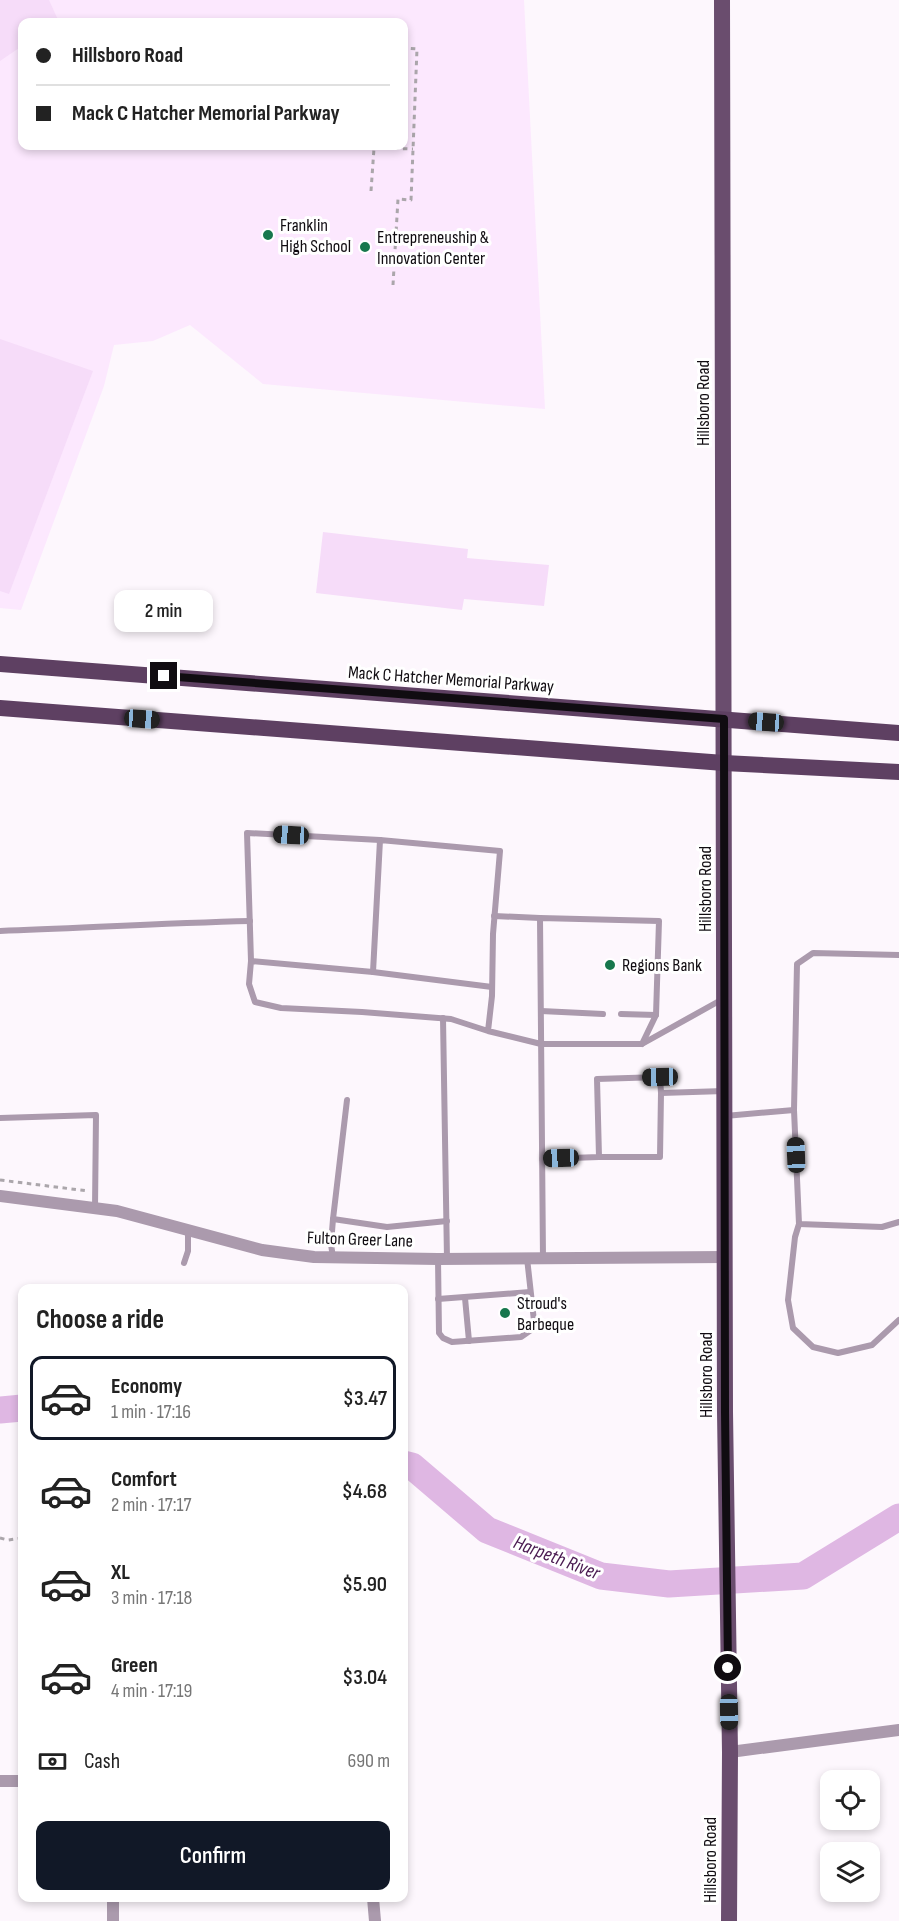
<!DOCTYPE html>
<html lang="en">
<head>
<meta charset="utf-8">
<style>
  body { margin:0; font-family:"Sofia Sans Condensed",sans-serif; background:#f2f2f2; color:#222; height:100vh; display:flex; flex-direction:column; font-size:22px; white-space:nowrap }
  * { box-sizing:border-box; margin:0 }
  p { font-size:20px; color:#767676 }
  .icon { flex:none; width:33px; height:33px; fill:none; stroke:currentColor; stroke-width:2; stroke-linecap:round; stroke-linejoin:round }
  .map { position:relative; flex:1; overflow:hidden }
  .side { position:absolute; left:18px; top:1284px; width:390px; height:618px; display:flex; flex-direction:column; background:#fff; border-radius:12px; box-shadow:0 3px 9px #0003 }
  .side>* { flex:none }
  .top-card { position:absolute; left:18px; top:18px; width:390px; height:132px; border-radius:12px; box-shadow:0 3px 9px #0003; display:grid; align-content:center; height:132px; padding:0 18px; background:#fff }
  .controls { position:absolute; left:820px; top:1770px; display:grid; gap:12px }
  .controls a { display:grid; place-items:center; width:60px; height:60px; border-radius:12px; background:#fff; box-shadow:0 3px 9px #0003; font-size:30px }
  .end { position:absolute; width:27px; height:27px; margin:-14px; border:8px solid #100c11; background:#fff; box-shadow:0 0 0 3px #fff }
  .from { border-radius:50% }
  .bubble { position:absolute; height:42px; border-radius:12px; background:#fff; box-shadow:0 3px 9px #0003; font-size:20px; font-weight:600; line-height:42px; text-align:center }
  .car { position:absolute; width:18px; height:36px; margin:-18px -9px; border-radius:8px; box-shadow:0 0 4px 2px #0007; background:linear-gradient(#222 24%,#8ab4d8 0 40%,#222 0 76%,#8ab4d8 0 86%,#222 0) }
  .top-card b { display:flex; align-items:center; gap:21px; height:57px; font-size:22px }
  .top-card b+b { border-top:2px solid #e0e0e0 }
  .top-card i { width:15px; height:15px; background:#222 }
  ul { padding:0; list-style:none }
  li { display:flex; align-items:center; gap:18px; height:84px; margin:0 12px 9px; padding:0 6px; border:3px solid transparent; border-radius:12px }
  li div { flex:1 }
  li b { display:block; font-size:22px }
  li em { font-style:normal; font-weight:600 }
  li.active { border-color:#111827 }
  li>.icon { width:54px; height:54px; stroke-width:1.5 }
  h2 { padding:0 18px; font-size:27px; line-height:72px }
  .pay { display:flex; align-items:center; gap:15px; height:66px; padding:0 18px; font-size:22px }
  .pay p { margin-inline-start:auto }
  .button { display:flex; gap:12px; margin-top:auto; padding:12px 18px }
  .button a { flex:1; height:69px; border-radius:12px; background:#111827; color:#fff; font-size:24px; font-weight:600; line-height:69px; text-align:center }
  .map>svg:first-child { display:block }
  .built { fill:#fce8fe; fill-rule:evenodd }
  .green { fill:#f6dcf9 }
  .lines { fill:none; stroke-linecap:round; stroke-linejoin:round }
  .river { stroke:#dfb7e3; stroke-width:27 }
  .path { stroke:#aba6ab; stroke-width:3; stroke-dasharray:4.5 4.5; stroke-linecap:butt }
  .service { stroke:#ab9aad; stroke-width:6 }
  .minor { stroke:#ab9aad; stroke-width:12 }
  .primary { stroke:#6a4d6e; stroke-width:16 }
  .trunk { stroke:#5e4062; stroke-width:16 }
  .route { stroke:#100c11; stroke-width:8 }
  .poi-dot { fill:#17774d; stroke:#fff; stroke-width:2 }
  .labels { text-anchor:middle; stroke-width:6; stroke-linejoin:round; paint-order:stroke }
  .poi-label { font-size:18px; fill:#100c11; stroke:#fff; text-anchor:start }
  .street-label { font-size:18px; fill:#100c11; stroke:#fff }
  .water-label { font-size:20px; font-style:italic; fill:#4a1b51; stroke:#fff }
</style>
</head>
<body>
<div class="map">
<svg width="899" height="1921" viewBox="0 0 899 1921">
  <rect width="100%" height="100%" fill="#fdf7fd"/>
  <path class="built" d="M 0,0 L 524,0 L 545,409 L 263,384 L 190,325 L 153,341 L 114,345 L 104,386 L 21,610 L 0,608 ZM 22,22 L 404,22 L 404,146 L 22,146 Z"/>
  <g class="green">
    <path d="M 0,0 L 49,0 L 59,22 L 22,22 L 22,46 L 0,61 Z"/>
    <path d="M 0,339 L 93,371 L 9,594 L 0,591 Z"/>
    <path d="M 323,532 L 468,549 L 467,558 L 549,565 L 544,606 L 464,599 L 462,610 L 316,593 Z"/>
  </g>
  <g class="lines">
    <g class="river">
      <path d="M 0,1410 L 22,1408"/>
      <path d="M 404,1464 L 412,1466 L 487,1530 L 601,1576 L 669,1584 L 803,1576 L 899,1517"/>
    </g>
    <g class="path">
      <path d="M 295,22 L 295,21"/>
      <path d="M 371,191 L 374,148 L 413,149"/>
      <path d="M 393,285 L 398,199 L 411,200 L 417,49 L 404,48"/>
      <path d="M 0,1180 L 88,1191"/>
      <path d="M 0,1538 L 8,1540 L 22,1538"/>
    </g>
    <g class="service">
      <path d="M 494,916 L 540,918"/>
      <path d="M 0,931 C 83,928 166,923 250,921"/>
      <path d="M 899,955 L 813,953 L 797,964 L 794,1110 L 799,1224 L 882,1227 L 899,1222"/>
      <path d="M 251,961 L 247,833 L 380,840"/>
      <path d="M 373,972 L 492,987"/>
      <path d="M 541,1011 L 603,1014"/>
      <path d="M 621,1014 L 656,1015"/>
      <path d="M 443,1018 L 447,1259"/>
      <path d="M 488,1031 L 492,996 L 493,934 L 500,851 L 380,840 L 373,972 L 251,961 L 249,984 L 255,1002 L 281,1008 L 362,1012 L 451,1019 L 488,1031 L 541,1044 L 642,1044 L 721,1000"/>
      <path d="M 725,1116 L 794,1110"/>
      <path d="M 0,1118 L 96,1115 L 95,1208"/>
      <path d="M 599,1157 L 660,1157 L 661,1093"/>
      <path d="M 542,1159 L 599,1157 L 597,1079 L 660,1077 L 661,1093 L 724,1091"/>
      <path d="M 333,1219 L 387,1227 L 447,1221"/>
      <path d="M 799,1224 L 795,1237 L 788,1300 L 793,1328 L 813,1347 L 838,1353 L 872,1345 L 899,1320"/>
      <path d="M 333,1258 L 331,1244 L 333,1219 L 347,1100"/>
      <path d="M 543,1258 L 540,918 L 659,921 L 656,1015 L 642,1044"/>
      <path d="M 438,1259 L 439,1333 L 443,1338 L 452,1342 L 521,1337 L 531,1330 L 534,1321 L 527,1258"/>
      <path d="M 184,1263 L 188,1251 L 188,1230"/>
      <path d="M 465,1298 L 469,1341"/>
      <path d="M 438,1299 L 530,1292"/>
    </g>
    <g class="minor">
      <path d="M 0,1196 L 117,1211 L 262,1250 L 314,1257 L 438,1259 L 725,1257"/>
      <path d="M 730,1752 L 899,1730"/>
      <path d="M 0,1781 L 22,1781"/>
      <path d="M 113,1898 L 113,1921"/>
      <path d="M 373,1898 L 375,1921"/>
    </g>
    <path class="primary" d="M 722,0 L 725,1412 L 730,1752 L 729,1921"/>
    <g class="trunk">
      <path d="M 0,664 L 899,733"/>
      <path d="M 0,708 L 724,763 L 899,772"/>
    </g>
  </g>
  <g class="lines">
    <path class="route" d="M 164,676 L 724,719 L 725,1412 L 728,1668"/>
  </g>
  <g class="poi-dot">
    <circle cx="268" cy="235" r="6"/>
    <circle cx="365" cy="247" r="6"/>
    <circle cx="610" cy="965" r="6"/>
    <circle cx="505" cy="1313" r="6"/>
  </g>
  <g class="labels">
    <g class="poi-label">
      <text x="280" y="231">Franklin<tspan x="280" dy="21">High School</tspan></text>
      <text x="377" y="243">Entrepreneuship &amp;<tspan x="377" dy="21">Innovation Center</tspan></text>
      <text x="622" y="971">Regions Bank</text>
      <text x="517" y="1309">Stroud's<tspan x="517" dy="21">Barbeque</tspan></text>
    </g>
    <g class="street-label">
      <text transform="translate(703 403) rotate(-90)" y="6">Hillsboro Road</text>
      <text transform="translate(451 679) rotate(4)" y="6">Mack C Hatcher Memorial Parkway</text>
      <text transform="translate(705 889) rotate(-90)" y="6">Hillsboro Road</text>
      <text transform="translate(360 1239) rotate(2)" y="6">Fulton Greer Lane</text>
      <text transform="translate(706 1375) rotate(-90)" y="6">Hillsboro Road</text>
      <text transform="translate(710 1860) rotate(-90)" y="6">Hillsboro Road</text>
    </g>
    <g class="water-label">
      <text transform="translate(557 1557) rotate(21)" y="7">Harpeth River</text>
    </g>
  </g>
</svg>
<div class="controls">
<a><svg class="icon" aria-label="locate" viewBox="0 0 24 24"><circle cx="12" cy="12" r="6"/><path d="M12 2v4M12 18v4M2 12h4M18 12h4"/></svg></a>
<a><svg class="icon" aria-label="layers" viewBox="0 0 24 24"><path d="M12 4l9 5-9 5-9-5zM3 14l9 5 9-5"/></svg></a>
</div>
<i class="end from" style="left:728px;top:1668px"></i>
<i class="end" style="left:164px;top:676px"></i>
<div class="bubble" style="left:114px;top:590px;width:99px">2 min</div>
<i class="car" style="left:142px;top:719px;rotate:94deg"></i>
<i class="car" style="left:766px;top:722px;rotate:274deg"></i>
<i class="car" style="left:291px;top:835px;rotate:273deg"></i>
<i class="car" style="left:660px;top:1077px;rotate:269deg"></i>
<i class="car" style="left:796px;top:1155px;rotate:358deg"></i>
<i class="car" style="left:561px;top:1158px;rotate:268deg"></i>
<i class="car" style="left:729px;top:1712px;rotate:179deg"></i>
<div class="top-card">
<b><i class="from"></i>Hillsboro Road</b>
<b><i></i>Mack C Hatcher Memorial Parkway</b>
</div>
<section class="side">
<h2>Choose a ride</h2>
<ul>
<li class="active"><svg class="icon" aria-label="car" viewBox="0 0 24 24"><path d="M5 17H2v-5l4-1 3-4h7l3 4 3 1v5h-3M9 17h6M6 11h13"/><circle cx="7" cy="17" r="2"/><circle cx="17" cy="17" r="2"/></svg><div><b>Economy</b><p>1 min · 17:16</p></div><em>$3.47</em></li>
<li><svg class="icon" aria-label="car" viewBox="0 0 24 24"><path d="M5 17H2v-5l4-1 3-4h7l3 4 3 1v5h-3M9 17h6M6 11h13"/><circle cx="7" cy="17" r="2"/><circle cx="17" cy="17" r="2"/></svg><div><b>Comfort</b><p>2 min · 17:17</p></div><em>$4.68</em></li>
<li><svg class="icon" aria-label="car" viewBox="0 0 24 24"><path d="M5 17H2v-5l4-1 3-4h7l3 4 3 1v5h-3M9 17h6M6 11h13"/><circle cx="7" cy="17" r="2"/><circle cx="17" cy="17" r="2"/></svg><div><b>XL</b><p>3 min · 17:18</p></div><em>$5.90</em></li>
<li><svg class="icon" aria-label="car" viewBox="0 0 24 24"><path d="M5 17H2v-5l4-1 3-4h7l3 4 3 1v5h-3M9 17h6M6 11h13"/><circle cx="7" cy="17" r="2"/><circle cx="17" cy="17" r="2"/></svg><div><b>Green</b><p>4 min · 17:19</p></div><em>$3.04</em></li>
</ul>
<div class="pay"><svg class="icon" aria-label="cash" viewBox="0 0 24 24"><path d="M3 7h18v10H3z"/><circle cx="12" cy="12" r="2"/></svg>Cash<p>690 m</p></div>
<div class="button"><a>Confirm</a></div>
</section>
</div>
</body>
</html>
